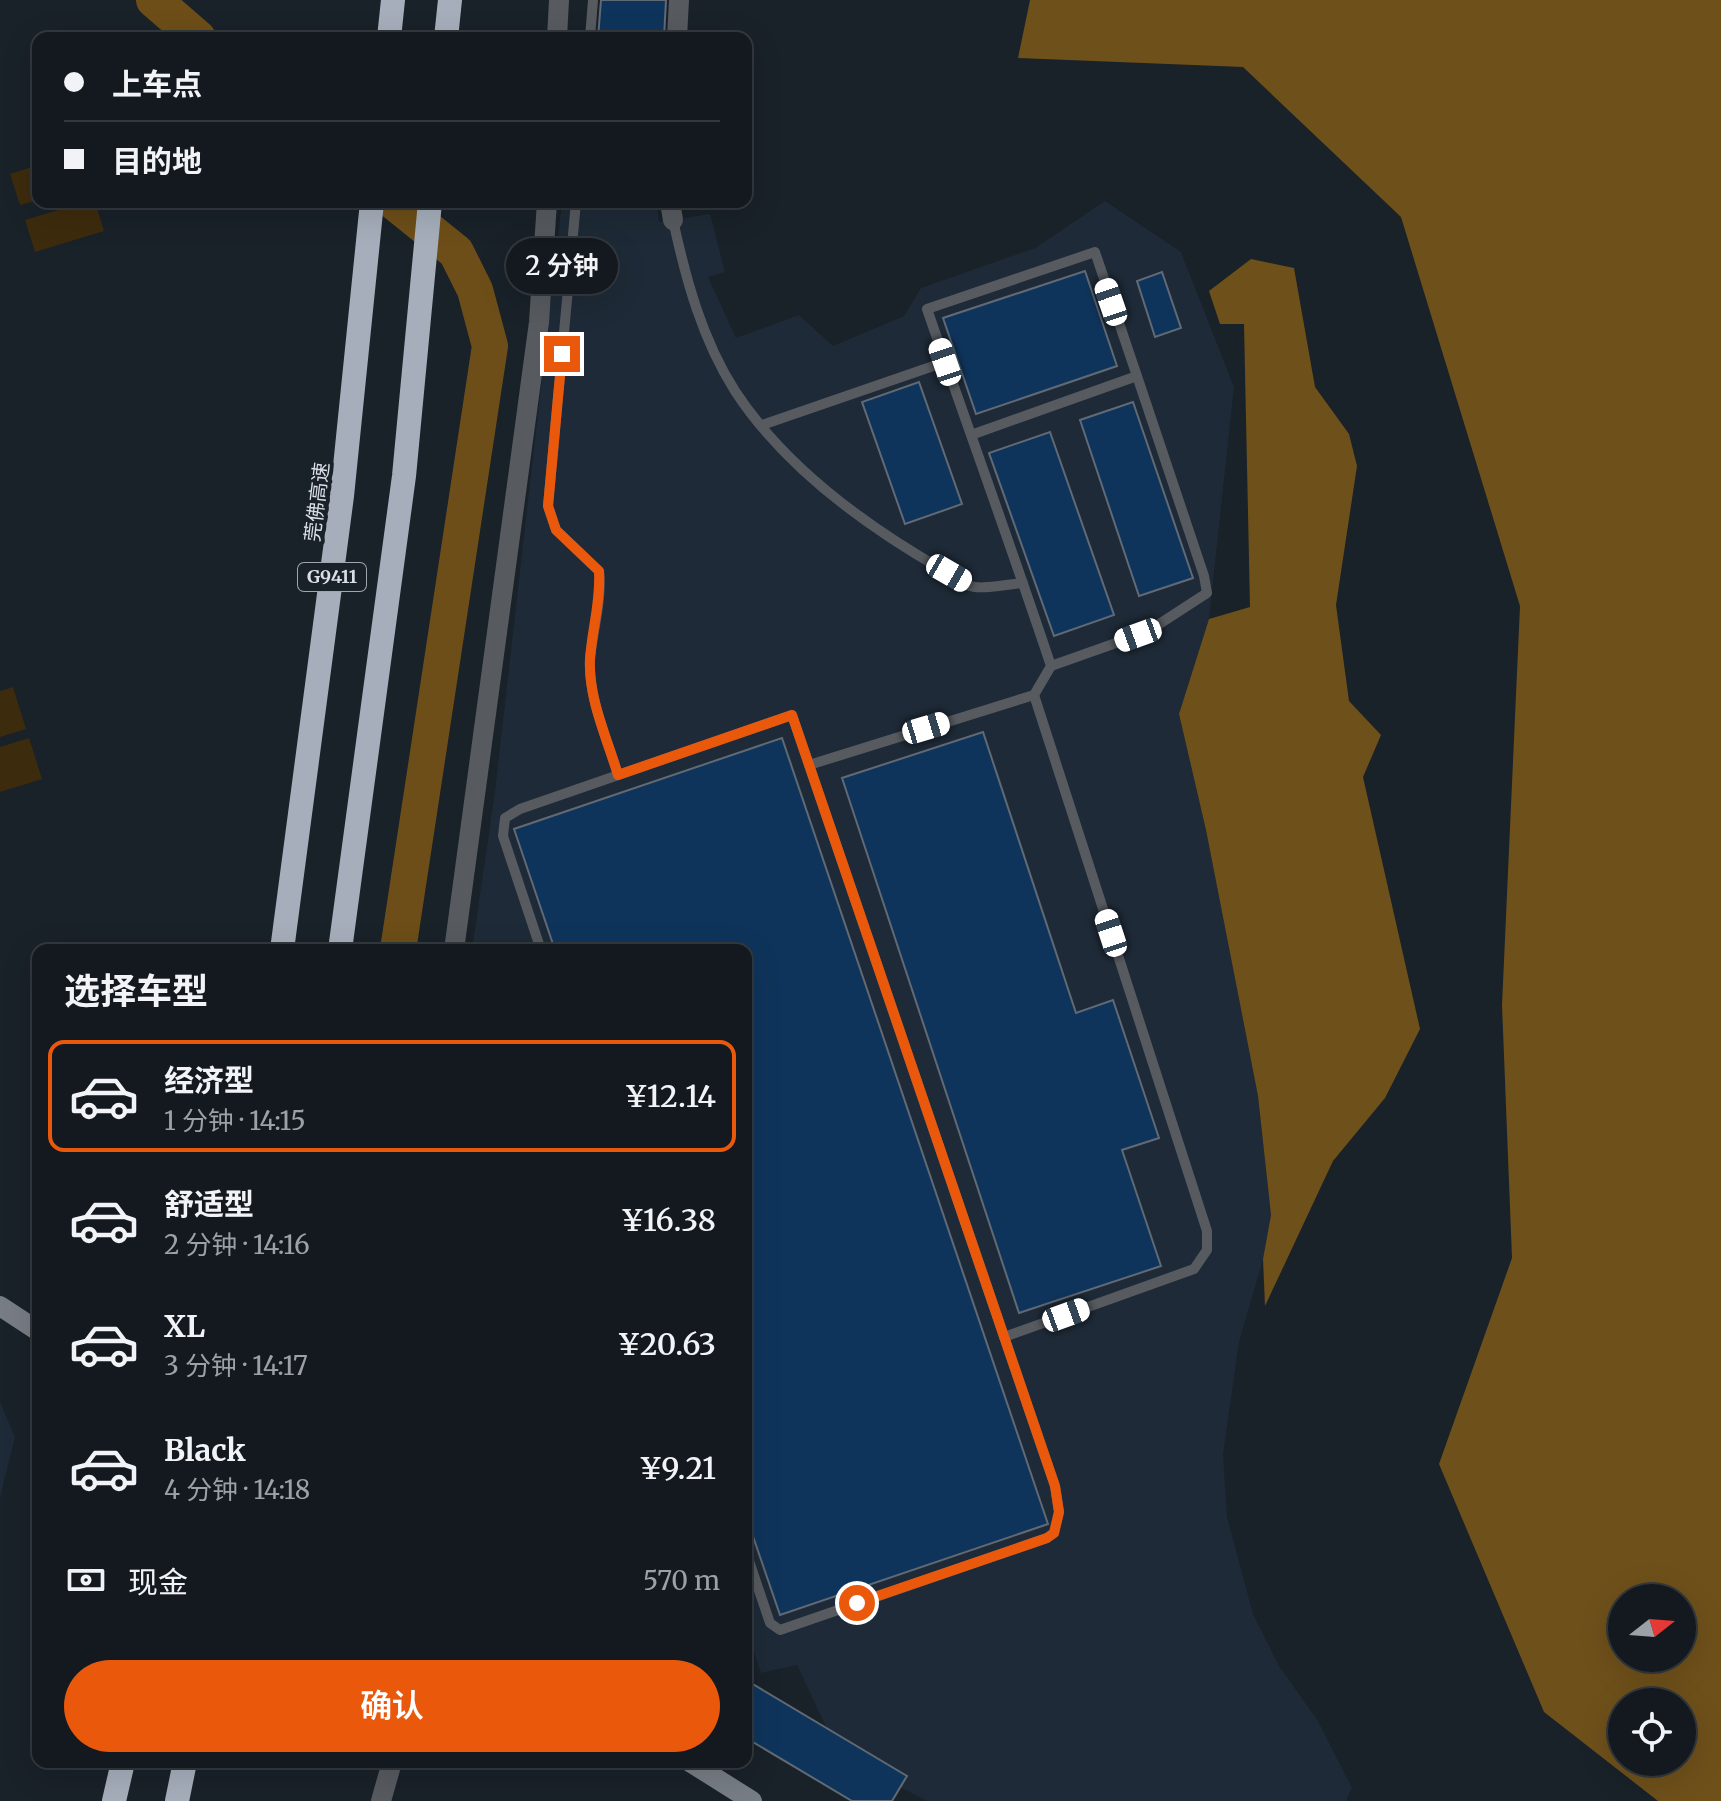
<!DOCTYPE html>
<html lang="zh">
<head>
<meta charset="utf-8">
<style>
  body { margin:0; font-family:Merriweather,"Noto Sans SC",serif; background:#1c2228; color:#f1f3f6; height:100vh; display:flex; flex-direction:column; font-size:30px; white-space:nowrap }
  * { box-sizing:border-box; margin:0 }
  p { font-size:26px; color:#9da0a4 }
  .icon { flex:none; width:44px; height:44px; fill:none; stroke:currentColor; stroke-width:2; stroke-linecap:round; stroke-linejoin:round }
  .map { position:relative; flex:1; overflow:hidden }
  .panel { position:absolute; left:32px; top:944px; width:720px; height:824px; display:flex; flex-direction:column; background:#13191f; border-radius:16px; box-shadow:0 8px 32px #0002,0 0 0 2px #32383d }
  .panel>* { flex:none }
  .hud { position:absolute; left:32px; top:32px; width:720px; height:176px; border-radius:16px; box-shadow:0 8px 32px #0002,0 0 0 2px #32383d; display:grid; align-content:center; height:176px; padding:0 32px; background:#13191f }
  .needle { width:52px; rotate:73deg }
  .controls { position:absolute; left:1608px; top:1584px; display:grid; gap:16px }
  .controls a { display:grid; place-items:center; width:88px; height:88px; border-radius:50%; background:#13191f; box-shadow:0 8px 32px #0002,0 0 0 2px #32383d; font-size:40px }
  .end { position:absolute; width:36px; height:36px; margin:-18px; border:10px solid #ea580c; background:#fff; box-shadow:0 0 0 4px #fff }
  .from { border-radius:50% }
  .bubble { position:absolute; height:56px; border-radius:28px; background:#13191f; box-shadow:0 8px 32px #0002,0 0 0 2px #32383d; font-size:26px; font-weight:600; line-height:56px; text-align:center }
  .car { position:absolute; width:24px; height:48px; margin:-24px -12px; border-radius:10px; box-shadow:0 0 6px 2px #0007; background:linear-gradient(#fff 24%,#345 0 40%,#fff 0 76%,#345 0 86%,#fff 0) }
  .hud b { display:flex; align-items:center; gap:28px; height:76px; font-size:30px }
  .hud b+b { border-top:2px solid #32383d }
  .hud i { width:20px; height:20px; background:#f1f3f6 }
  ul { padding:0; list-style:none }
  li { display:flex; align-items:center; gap:24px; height:112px; margin:0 16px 12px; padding:0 16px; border:4px solid transparent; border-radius:16px }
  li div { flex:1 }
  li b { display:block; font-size:30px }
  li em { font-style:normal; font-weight:600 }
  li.selected { border-color:#ea580c }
  li>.icon { width:72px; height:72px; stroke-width:1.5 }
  h2 { padding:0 32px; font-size:36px; line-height:96px }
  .pay { display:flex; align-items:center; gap:20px; height:88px; padding:0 32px; font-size:30px }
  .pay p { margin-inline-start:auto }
  .action { display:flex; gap:16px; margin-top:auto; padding:16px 32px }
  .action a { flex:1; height:92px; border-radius:48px; background:#ea580c; color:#fff; font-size:32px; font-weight:600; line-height:92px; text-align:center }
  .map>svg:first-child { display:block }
  .built { fill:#1e2a37 }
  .green { fill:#3d2b0d }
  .forest { fill:#6e501a; fill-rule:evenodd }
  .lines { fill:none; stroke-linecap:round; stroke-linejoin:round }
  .river { stroke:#6d4e18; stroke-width:36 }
  .building { fill:#0f345b; stroke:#616a74; stroke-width:2 }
  .service { stroke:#575b60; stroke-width:10 }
  .minor { stroke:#575b60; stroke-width:20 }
  .secondary { stroke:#777d84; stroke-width:20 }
  .motorway { stroke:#a5aeba; stroke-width:24 }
  .route { stroke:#ea580c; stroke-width:10 }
  .labels { text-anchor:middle; stroke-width:8; stroke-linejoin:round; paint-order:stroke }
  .shield { fill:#192129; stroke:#a0a6ad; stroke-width:2 }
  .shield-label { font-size:18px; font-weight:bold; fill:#dadfe5 }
  .street-label { font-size:20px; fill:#dadfe5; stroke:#192129 }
</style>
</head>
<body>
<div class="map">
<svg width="1721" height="1801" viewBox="0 0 1721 1801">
  <rect width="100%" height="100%" fill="#192129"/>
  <g class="built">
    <path d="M 1105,201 L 1181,252 L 1234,387 L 1209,619 L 1179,714 L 1206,830 L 1258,1096 L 1271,1215 L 1263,1259 L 1239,1342 L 1223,1454 L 1227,1517 L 1253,1614 L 1279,1666 L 1318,1721 L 1352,1788 L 1346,1801 L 927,1801 L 857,1765 L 827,1729 L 797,1665 L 761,1673 L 746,1629 L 746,950 L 472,950 L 495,791 L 562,202 L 657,202 L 659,222 L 710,214 L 725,272 L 708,277 L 736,338 L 799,315 L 833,346 L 904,316 L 921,288 L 1035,248 Z"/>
    <path d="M 0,1402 L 15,1437 L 0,1498 Z"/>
  </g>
  <g class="green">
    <path d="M 38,165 L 38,200 L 20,205 L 10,174 Z"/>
    <path d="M 85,202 L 95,202 L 104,231 L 35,252 L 25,220 Z"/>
    <path d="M 13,687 L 26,729 L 0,737 L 0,691 Z"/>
    <path d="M 29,738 L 42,779 L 0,792 L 0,747 Z"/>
  </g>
  <g class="forest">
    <path d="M 1030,0 L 1721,0 L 1721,1801 L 1658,1801 L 1544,1712 L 1439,1464 L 1512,1258 L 1502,1005 L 1520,606 L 1401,217 L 1243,67 L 1018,58 ZM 1622,1598 L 1682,1598 L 1682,1658 L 1622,1658 ZM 1622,1702 L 1682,1702 L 1682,1762 L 1622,1762 Z"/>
    <path d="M 1251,259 L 1294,268 L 1315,387 L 1349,434 L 1357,466 L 1336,605 L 1349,701 L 1381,735 L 1363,777 L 1420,1029 L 1385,1098 L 1333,1161 L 1265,1306 L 1263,1259 L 1271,1215 L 1258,1096 L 1206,830 L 1179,714 L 1209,619 L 1250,607 L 1244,324 L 1220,324 L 1209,291 Z"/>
  </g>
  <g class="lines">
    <g class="river">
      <path d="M 154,0 L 198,38"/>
      <path d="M 394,202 L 456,252 L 475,290 L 490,346 L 398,950"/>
    </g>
  </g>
  <g class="building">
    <path d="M 601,0 L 666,0 L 664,38 L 598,38 Z"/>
    <path d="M 1085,271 L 1117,366 L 976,414 L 943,318 Z"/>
    <path d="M 1162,272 L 1181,328 L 1155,337 L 1137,281 Z"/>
    <path d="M 919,382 L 962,504 L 905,524 L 862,402 Z"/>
    <path d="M 1133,402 L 1193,578 L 1139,596 L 1080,420 Z"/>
    <path d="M 1050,432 L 1114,615 L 1054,636 L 989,453 Z"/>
    <path d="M 983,732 L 1076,1013 L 1113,1000 L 1159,1138 L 1122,1150 L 1161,1266 L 1019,1313 L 842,778 Z"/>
    <path d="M 782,738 L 1048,1524 L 780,1615 L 746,1516 L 746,950 L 555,950 L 514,829 Z"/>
    <path d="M 746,1680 L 907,1776 L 892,1801 L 852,1801 L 746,1738 Z"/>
  </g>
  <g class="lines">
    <g class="service">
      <path d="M 590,38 L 593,0"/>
      <path d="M 576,202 L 548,506 L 556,530 L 599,571 C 602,601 593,629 590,659 C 588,697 607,738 618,775"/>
      <path d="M 673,220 C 686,280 702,339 735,391 C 784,466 866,526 943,570 C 952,575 964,586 975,587 C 989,589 1008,584 1023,583"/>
      <path d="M 762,425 L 945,362"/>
      <path d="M 971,435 L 1137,376 L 1095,252 L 927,309 C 968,428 1011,546 1051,666 L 1034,695"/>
      <path d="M 1051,666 L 1147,632 L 1207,593 L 1204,576 L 1137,376"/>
      <path d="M 809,765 L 1034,695 L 1207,1231 L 1207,1250 L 1194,1269 L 1004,1337"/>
      <path d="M 541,950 L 503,836 L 505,818 L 520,809 L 792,715 L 1055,1486 L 1059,1512 L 1054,1533 L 1047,1538 L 780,1630 L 770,1623 L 746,1552"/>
    </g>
    <g class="minor">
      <path d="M 557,38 L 559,0"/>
      <path d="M 677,38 L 679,0"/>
      <path d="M 670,202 L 673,220"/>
      <path d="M 454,950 L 539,322 L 547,202"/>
      <path d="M 381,1801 L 392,1762"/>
    </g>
    <g class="secondary">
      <path d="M 0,1306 L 38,1331"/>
      <path d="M 690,1762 L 752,1801"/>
    </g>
    <g class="motorway">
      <path d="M 389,38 L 393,0"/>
      <path d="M 446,38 L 450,0"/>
      <path d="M 282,950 L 342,496 L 372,202"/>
      <path d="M 340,950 L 404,476 L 430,202"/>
      <path d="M 114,1801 L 123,1762"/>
      <path d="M 177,1801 L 185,1762"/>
    </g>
  </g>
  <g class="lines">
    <path class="route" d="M 562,354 L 548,506 L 556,530 L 599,571 C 601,601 592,629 590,659 C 588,698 607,738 618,775 L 792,715 L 1055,1486 L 1059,1512 L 1054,1533 L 1047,1538 L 857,1603"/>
  </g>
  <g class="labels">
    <rect class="shield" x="298" y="563" width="68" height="28" rx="6"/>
    <g class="shield-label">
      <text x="332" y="583">G9411</text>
    </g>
    <g class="street-label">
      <text transform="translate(317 502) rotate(-83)" y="7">莞佛高速</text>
    </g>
  </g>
</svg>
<div class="controls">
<a><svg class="needle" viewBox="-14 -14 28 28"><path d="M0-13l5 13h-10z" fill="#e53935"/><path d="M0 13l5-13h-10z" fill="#9da0a4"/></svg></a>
<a><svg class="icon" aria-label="locate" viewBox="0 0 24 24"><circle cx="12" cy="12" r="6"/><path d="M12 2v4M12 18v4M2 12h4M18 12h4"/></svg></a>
</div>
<i class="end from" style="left:857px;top:1603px"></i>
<i class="end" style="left:562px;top:354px"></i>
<div class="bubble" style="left:506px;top:238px;width:112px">2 分钟</div>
<i class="car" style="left:1111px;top:302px;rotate:341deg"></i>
<i class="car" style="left:945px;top:362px;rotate:341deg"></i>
<i class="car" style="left:949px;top:573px;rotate:120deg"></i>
<i class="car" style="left:1138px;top:635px;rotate:250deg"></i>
<i class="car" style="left:926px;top:728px;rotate:73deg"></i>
<i class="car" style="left:1111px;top:933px;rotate:342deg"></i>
<i class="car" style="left:1066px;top:1315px;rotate:70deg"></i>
<div class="hud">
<b><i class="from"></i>上车点</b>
<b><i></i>目的地</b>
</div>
<section class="panel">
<h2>选择车型</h2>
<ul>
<li class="selected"><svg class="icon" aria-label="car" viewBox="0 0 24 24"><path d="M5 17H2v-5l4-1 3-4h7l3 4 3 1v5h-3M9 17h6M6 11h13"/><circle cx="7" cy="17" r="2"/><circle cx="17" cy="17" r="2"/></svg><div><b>经济型</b><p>1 分钟 · 14:15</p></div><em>¥12.14</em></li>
<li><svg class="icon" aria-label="car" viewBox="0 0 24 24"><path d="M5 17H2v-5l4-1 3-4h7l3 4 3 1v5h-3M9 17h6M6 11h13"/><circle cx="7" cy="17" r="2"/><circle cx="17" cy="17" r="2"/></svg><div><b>舒适型</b><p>2 分钟 · 14:16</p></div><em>¥16.38</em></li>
<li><svg class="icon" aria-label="car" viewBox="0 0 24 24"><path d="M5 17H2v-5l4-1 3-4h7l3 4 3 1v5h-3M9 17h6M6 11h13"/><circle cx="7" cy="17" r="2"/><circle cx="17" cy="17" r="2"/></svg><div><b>XL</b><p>3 分钟 · 14:17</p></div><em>¥20.63</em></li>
<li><svg class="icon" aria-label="car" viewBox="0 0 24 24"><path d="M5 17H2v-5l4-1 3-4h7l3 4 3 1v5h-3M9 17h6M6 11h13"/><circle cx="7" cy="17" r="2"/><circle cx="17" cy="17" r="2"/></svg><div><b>Black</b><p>4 分钟 · 14:18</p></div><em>¥9.21</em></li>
</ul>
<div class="pay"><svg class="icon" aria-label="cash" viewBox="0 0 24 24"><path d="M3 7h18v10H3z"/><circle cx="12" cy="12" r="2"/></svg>现金<p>570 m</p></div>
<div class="action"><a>确认</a></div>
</section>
</div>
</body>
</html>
